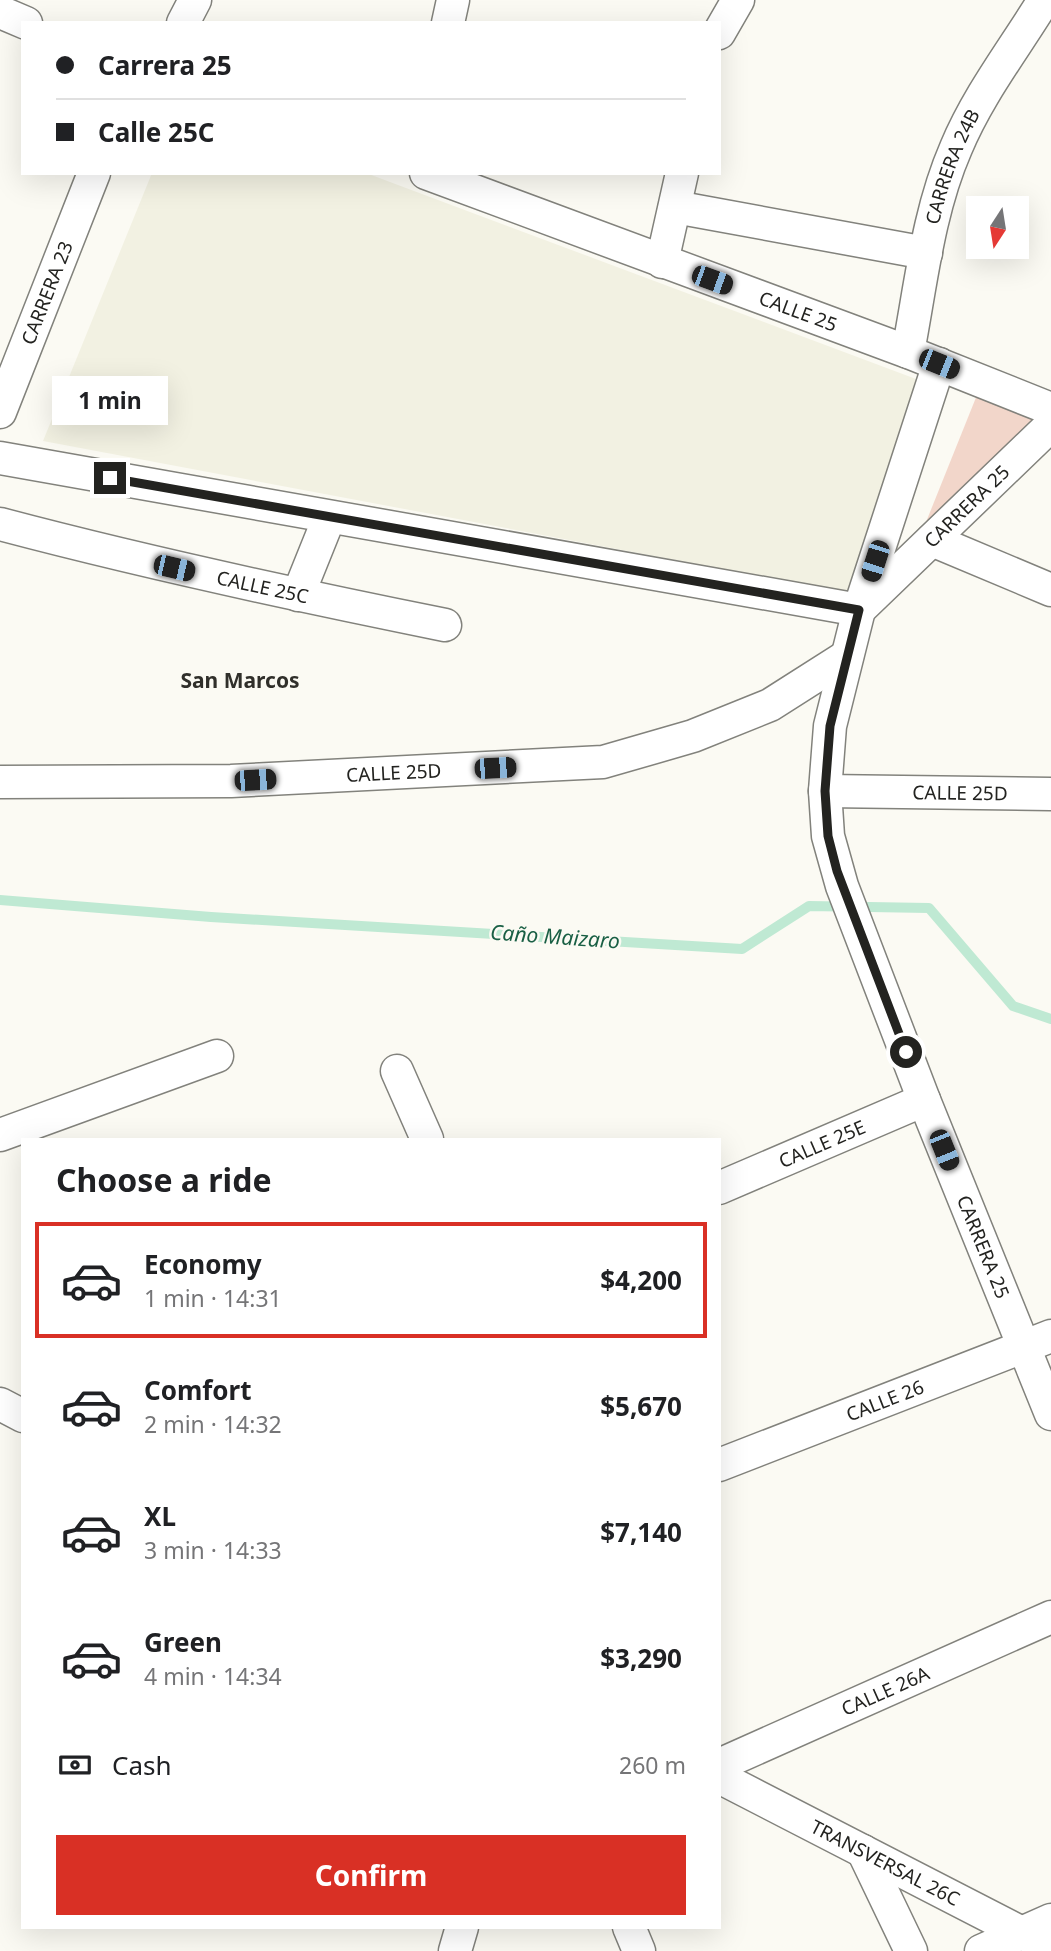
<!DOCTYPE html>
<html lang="en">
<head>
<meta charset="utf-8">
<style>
  body { margin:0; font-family:"Noto Sans",sans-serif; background:#f2f2f2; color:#202124; height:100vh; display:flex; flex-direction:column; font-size:26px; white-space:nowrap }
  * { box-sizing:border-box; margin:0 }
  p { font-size:23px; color:#757577 }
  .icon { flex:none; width:38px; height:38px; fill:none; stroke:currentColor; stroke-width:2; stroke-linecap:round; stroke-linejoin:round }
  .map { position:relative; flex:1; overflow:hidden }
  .side { position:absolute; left:21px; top:1138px; width:700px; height:791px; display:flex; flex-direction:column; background:#fff; border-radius:0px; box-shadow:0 7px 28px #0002 }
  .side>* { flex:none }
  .banner { position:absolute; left:21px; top:21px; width:700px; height:154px; border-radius:0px; box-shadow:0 7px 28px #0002; display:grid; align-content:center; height:154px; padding:0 35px; background:#fff }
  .needle { width:46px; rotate:192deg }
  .controls { position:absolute; left:966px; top:196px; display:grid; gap:14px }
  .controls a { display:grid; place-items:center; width:63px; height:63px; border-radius:0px; background:#fff; box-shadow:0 7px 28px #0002; font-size:35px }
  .end { position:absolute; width:32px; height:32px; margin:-16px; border:9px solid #232320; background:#fff; box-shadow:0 0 0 4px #fff }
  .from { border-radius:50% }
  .bubble { position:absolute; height:49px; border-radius:0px; background:#fff; box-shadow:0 7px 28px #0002; font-size:23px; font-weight:700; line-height:49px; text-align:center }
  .car { position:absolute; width:21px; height:42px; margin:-21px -10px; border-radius:9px; box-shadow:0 0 5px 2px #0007; background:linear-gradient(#222 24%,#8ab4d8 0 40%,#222 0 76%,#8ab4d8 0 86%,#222 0) }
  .banner b { display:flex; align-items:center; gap:24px; height:66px; font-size:26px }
  .banner b+b { border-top:2px solid #e0e0e0 }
  .banner i { width:18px; height:18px; background:#202124 }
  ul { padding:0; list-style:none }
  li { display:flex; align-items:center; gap:21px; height:116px; margin:0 14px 10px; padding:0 21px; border:4px solid transparent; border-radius:0px }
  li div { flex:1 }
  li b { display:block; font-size:26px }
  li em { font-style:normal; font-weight:700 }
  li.current { border-color:#d93025 }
  li>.icon { width:63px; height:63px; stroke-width:1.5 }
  h2 { padding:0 35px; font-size:32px; line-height:84px }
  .pay { display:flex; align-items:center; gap:18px; height:77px; padding:0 35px; font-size:26px }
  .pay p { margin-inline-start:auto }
  .primary-button { display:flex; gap:14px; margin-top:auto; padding:14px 35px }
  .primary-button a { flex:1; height:80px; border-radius:0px; background:#d93025; color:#fff; font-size:28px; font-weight:700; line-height:80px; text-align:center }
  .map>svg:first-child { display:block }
  .built { fill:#f2f1e2 }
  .green { fill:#f2d6ca }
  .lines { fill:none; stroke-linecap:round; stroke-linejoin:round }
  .stream { stroke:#bfe9d3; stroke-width:10 }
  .minor-casing { stroke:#82827c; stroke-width:35 }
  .minor { stroke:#fff; stroke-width:32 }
  .route { stroke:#232320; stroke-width:9 }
  .labels { text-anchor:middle; stroke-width:5; stroke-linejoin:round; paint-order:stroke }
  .street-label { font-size:19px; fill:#232320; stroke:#fbfaf3 }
  .neighbourhood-label { font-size:21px; font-weight:bold; fill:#302f2a; stroke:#fbfaf3 }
  .water-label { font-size:21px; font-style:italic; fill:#195f44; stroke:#fbfaf3 }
</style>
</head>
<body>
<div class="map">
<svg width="1051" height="1951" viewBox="0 0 1051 1951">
  <rect width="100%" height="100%" fill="#fbfaf3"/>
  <path class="built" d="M 152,173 L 366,173 L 924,382 L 851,593 L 43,441 Z"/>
  <path class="green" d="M 977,395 L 1041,421 L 916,547 Z"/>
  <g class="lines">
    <path class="stream" d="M 0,900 L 211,917 L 742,949 L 809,906 L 929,908 L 1013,1006 L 1051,1019"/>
    <defs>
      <g id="minor">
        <path d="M 0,12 L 26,23"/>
        <path d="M 183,23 L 195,0"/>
        <path d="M 448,23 L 453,0"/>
        <path d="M 719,33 L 738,0"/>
        <path id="s1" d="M 426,173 L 908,352 L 1051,409"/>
        <path d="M 675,207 L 926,253"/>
        <path d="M 662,262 L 682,173"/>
        <path id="s2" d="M 908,352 C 921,284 928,212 956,148 C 978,95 1014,49 1044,0"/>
        <path id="s3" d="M 939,364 L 859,610 L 830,726 L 825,791 L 828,836 L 842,886 L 924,1100 L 1051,1414"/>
        <path id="s4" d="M 0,412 L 94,173"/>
        <path d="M 0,458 L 859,610"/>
        <path id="s5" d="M 0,524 C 147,563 296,595 445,625"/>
        <path d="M 932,540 L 1051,590"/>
        <path d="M 298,595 L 329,518"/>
        <path id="s6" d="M 863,606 L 1051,425"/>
        <path id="s7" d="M 0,782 L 231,781 L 603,762 L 693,736 L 770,705 L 847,656"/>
        <path id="s8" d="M 825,791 L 1051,794"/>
        <path d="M 397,1071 L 427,1139"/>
        <path d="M 0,1135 L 217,1056"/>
        <path id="s9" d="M 719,1188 L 924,1100"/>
        <path d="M 0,1404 L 23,1416"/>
        <path id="s10" d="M 719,1465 L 1051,1336"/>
        <path id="s11" d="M 719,1765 L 1051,1617"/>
        <path id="s12" d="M 719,1777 L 1051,1948"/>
        <path d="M 863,1851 L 911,1951"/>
        <path d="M 629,1927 L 639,1951"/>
        <path d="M 455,1951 L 462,1927"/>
        <path d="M 981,1951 L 1051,1920"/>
      </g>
    </defs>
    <use href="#minor" class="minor-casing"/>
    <use href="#minor" class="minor"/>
  </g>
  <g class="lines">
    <path class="route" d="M 110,478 L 859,610 L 830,726 L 825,791 L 828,836 L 837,871 L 906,1052"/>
  </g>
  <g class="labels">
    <g class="street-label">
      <text dy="7" stroke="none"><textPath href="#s2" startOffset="191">CARRERA 24B</textPath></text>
      <text dy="7" stroke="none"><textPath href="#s4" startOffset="128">CARRERA 23</textPath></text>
      <text dy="7" stroke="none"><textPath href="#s1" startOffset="397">CALLE 25</textPath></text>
      <text dy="7" stroke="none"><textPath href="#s6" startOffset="144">CARRERA 25</textPath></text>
      <text dy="7" stroke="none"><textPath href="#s5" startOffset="270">CALLE 25C</textPath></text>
      <text dy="7" stroke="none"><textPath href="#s7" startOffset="394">CALLE 25D</textPath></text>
      <text dy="7" stroke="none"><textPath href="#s8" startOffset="135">CALLE 25D</textPath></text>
      <text dy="7" stroke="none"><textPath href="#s9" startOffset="112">CALLE 25E</textPath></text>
      <text dy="7" stroke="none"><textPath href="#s3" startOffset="928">CARRERA 25</textPath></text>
      <text dy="7" stroke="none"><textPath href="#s10" startOffset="178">CALLE 26</textPath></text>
      <text dy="7" stroke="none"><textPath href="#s11" startOffset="182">CALLE 26A</textPath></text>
      <text dy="7" stroke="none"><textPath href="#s12" startOffset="187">TRANSVERSAL 26C</textPath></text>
    </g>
    <g class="neighbourhood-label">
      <text x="240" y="688">San Marcos</text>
    </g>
    <g class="water-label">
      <text transform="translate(555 937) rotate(4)" y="7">Caño Maizaro</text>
    </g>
  </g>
</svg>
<div class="controls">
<a><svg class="needle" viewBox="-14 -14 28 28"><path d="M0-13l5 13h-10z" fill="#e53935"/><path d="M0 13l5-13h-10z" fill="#757577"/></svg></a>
</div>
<i class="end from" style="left:906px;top:1052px"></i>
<i class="end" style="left:110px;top:478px"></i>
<div class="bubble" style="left:52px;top:376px;width:116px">1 min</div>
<i class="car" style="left:712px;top:280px;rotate:110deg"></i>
<i class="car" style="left:939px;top:364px;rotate:112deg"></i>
<i class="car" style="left:875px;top:561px;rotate:198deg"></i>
<i class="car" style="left:174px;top:568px;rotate:103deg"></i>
<i class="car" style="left:495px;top:768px;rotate:87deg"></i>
<i class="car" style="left:255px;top:780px;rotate:87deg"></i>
<i class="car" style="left:944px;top:1150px;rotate:158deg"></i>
<div class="banner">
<b><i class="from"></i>Carrera 25</b>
<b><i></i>Calle 25C</b>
</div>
<section class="side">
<h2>Choose a ride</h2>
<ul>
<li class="current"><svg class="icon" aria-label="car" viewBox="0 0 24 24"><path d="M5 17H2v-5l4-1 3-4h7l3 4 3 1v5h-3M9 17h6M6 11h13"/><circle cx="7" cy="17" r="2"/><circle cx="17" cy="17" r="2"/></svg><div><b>Economy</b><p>1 min · 14:31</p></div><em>$4,200</em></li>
<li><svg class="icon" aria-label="car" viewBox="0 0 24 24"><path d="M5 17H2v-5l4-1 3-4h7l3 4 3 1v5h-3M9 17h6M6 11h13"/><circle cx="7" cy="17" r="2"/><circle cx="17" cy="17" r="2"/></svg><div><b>Comfort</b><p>2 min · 14:32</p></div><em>$5,670</em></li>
<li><svg class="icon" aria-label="car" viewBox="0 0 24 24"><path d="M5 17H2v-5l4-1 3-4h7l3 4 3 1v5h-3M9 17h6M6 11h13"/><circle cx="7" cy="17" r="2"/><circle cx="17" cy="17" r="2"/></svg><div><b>XL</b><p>3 min · 14:33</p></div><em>$7,140</em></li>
<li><svg class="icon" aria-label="car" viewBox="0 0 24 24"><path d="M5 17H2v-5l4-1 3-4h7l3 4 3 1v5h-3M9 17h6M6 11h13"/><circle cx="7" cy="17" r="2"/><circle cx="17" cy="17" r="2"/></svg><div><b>Green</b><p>4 min · 14:34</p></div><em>$3,290</em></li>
</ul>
<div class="pay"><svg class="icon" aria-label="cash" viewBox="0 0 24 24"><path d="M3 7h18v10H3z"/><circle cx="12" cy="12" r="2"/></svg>Cash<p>260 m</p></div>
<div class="primary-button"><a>Confirm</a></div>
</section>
</div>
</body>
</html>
